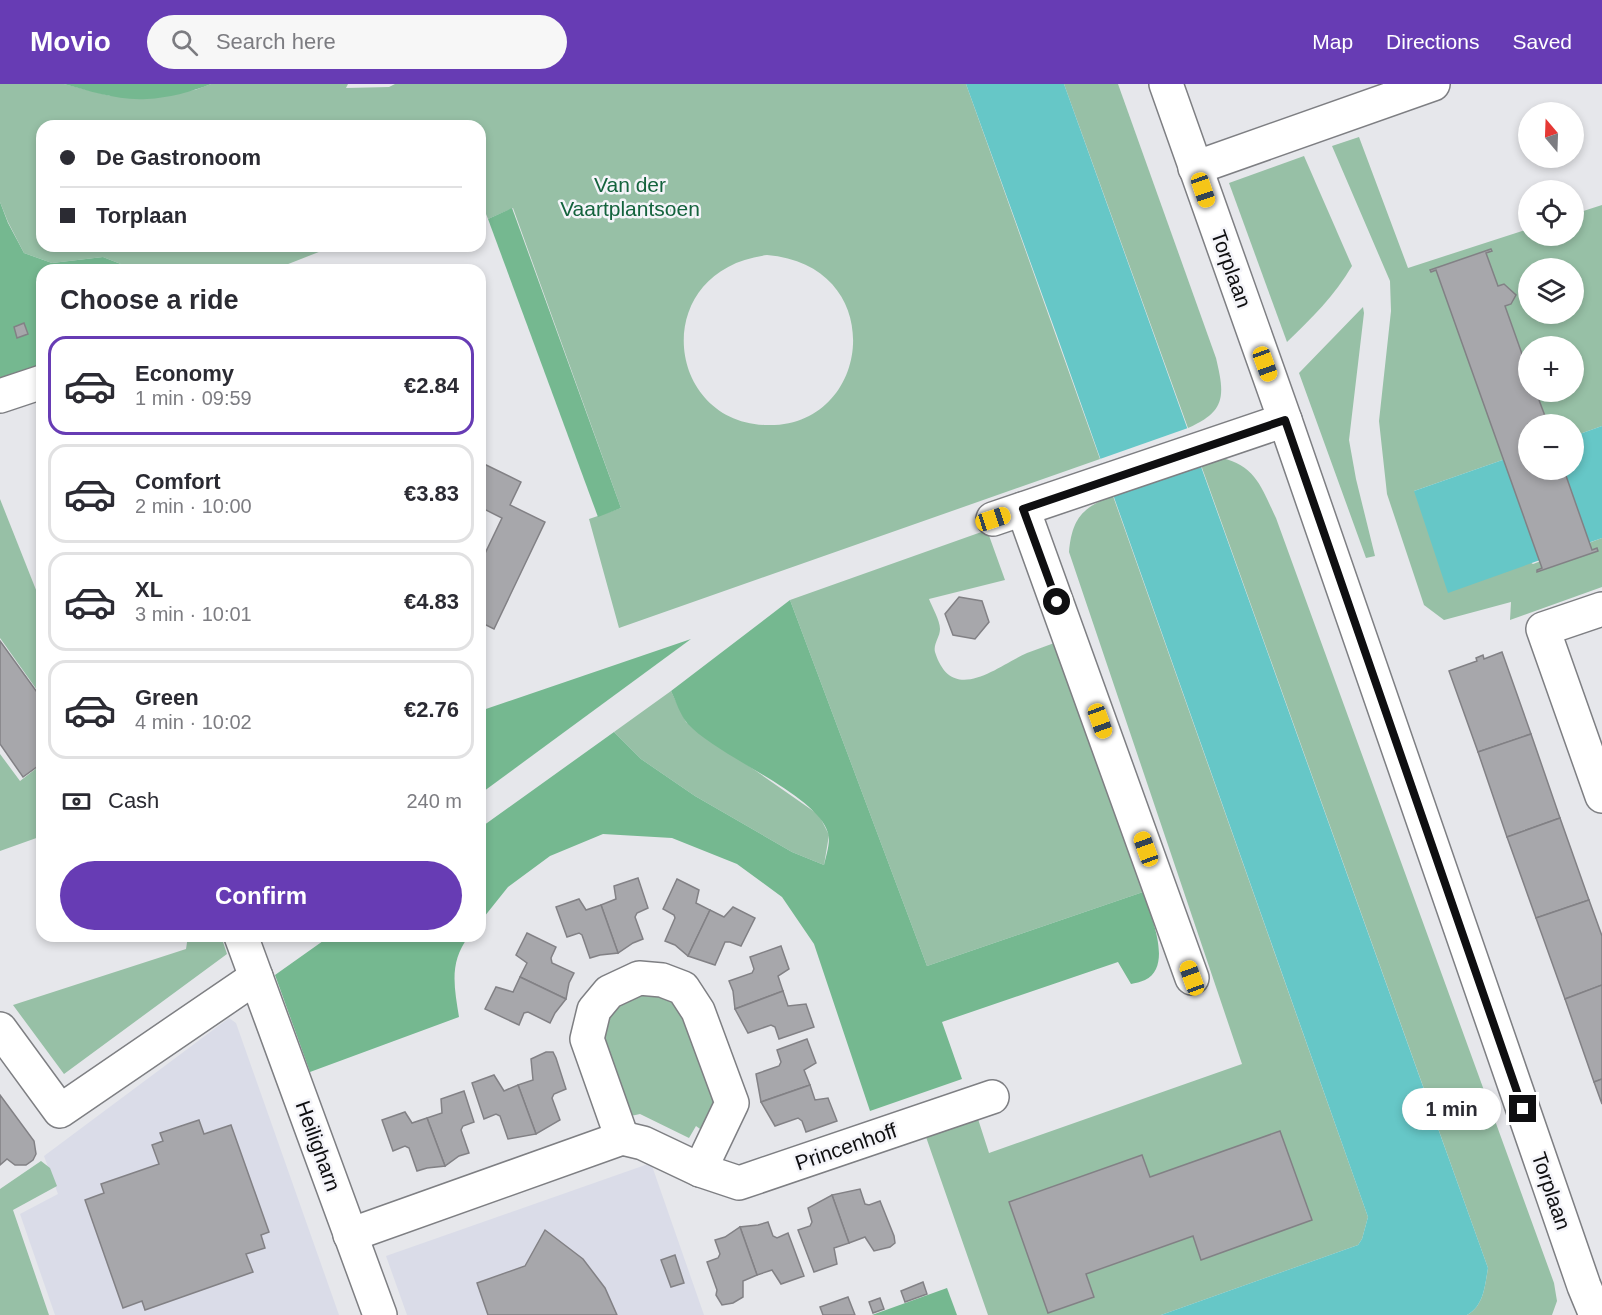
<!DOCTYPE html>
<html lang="en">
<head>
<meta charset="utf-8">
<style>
  body { margin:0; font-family:Arial,sans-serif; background:#f7f7f7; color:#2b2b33; height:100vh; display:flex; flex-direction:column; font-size:22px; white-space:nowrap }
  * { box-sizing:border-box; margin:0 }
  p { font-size:20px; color:#7c7c81 }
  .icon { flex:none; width:33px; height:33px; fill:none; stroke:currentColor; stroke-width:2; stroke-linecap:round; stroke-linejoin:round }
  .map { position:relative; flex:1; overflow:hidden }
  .side { position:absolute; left:36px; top:180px; width:450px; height:678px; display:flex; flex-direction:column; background:#fff; border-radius:18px; box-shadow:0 3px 9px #0003 }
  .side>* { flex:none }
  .guide { position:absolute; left:36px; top:36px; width:450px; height:132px; border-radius:18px; box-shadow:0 3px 9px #0003; display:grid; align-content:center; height:132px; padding:0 24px; background:#fff }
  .needle { width:39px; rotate:341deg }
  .buttons { position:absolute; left:1518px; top:18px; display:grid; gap:12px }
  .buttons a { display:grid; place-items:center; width:66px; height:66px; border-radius:50%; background:#fff; box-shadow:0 3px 9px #0003; font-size:30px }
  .end { position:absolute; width:27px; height:27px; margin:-14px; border:8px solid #0f0f11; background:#fff; box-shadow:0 0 0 3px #fff }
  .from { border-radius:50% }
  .bubble { position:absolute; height:42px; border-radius:21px; background:#fff; box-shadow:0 3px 9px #0003; font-size:20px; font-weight:800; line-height:42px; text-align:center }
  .car { position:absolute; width:18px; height:36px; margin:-18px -9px; border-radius:8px; box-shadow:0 0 4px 2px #0007; background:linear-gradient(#f5c518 24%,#345 0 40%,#f5c518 0 76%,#345 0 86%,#f5c518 0) }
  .guide b { display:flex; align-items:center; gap:21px; height:57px; font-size:22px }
  .guide b+b { border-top:2px solid #e1e1e2 }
  .guide i { width:15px; height:15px; background:#2b2b33 }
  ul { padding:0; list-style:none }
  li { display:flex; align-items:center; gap:18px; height:99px; margin:0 12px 9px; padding:0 12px; border:3px solid #e1e1e2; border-radius:18px }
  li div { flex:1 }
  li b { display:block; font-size:22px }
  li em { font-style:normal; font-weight:800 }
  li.selected { border-color:#673cb4 }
  li>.icon { width:54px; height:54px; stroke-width:1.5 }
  h2 { padding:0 24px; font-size:27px; line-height:72px }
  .pay { display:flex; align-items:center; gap:15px; height:66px; padding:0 24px; font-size:22px }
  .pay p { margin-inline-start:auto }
  .action { display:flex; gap:12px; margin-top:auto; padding:12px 24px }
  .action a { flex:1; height:69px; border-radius:36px; background:#673cb4; color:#fff; font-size:24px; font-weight:800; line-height:69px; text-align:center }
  header { display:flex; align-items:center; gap:36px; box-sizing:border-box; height:84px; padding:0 30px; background:#673cb4; color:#fff }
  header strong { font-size:28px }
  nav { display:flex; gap:33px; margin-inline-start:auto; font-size:21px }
  .search { width:420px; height:54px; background:#f7f7f7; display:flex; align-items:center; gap:15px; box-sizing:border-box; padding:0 21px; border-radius:33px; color:#7c7c81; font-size:22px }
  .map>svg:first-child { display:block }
  .built { fill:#dadce8 }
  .green { fill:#97c0a6; fill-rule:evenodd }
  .forest { fill:#75b890 }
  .water { fill:#66c7c7 }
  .pier { fill:#e6e7eb }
  .building { fill:#a7a7ab; stroke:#828185; stroke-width:1.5 }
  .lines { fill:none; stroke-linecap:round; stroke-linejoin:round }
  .minor-casing { stroke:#7e7f83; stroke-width:36 }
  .minor { stroke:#fff; stroke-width:33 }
  .route { stroke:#0f0f11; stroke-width:8 }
  .labels { text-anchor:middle; stroke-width:5; stroke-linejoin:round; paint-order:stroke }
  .park-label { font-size:21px; fill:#14633d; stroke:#f4f4f9 }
  .street-label { font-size:21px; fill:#0f0f11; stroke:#f4f4f9 }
</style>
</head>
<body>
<header>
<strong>Movio</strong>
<div class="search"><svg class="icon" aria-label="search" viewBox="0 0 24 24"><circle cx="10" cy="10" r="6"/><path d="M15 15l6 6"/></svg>Search here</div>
<nav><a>Map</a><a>Directions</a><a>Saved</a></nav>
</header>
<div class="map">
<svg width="1602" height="1231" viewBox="0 0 1602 1231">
  <rect width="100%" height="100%" fill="#e6e7eb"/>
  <g class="built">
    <path d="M 229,934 L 236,939 L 339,1231 L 55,1231 L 20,1130 L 58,1110 L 44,1072 Z"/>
    <path d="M 651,1079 L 704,1231 L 407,1231 L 386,1172 Z"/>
  </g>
  <g class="green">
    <path d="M 0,0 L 64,0 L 111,12 L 195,6 L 211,0 L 348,0 L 346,4 L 389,3 L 395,0 L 966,0 L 1100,375 L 619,544 L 589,435 L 621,424 L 513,124 L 488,135 L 480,115 L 480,42 L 42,42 L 42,162 L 334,162 L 273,186 L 136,186 L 103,173 L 52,179 L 24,169 L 8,138 L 0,118 ZM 767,171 C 890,181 873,343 768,341 C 664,340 648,186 767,171 Z"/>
    <path d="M 1064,0 L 1118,0 L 1216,274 C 1225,312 1226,327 1188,344 Z"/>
    <path d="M 1359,53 L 1408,184 L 1528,145 L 1528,152 L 1574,152 L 1574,130 L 1602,121 L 1602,342 L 1574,352 L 1574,340 L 1528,340 L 1528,367 L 1414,407 L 1533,480 L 1602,454 L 1602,503 L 1510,536 L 1511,518 L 1444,536 L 1424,521 L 1387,410 L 1379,337 L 1391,227 L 1390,197 L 1332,62 ZM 1528,184 L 1574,184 L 1574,230 L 1528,230 ZM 1528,262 L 1574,262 L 1574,308 L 1528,308 Z"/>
    <path d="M 1304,72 L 1352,182 C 1335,211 1312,234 1287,258 L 1229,99 Z"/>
    <path d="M 1363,223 L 1364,229 L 1349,356 L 1356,395 L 1375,472 L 1366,474 L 1299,289 Z"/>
    <path d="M 1221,374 C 1256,381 1262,405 1276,434 L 1554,1199 L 1557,1217 L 1552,1231 L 1467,1231 C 1484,1222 1485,1201 1488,1184 L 1201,381 Z"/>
    <path d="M 1113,412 L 1368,1133 L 1362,1155 L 1358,1161 L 1161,1231 L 988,1231 L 926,1053 L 978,1035 L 989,1069 L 1242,980 L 1069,468 C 1072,435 1082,423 1113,412 Z"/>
    <path d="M 0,415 L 42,521 L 42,613 L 0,554 Z"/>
    <path d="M 987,446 L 1005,496 L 929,515 C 932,523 940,536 940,545 C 940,553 933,560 935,568 C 952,622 996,583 1027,569 C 1037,565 1047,562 1057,558 L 1143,808 L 927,882 L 790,516 Z"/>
    <path d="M 671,607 L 686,638 L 819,731 L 829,751 L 824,781 L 792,768 L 695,712 L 641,675 L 614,648 Z"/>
    <path d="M 0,670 L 20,697 L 42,680 L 42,752 L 0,767 Z"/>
    <path d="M 188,852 L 221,852 L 227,870 L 64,990 L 13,921 L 186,865 Z"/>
    <path d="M 659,907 L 679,920 L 722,1022 L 707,1050 L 696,1042 L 689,1054 L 640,1030 L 626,1033 L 601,945 L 620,914 Z"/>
    <path d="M 41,1077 L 50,1084 L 57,1102 L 13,1126 L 49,1231 L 0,1231 L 0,1105 Z"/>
  </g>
  <g class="forest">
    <path d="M 64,0 L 211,0 C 191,8 168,14 147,15 C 119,17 90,7 64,0 Z"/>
    <path d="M 0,118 L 8,139 L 24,169 L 52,179 L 103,173 L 136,186 L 42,186 L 42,290 L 0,300 Z"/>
    <path d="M 512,124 L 621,424 L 598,433 L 488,135 Z"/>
    <path d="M 790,516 L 927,882 L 1143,808 C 1150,830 1174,882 1145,896 C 1141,898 1135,899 1131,900 L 1118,878 L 942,938 L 962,995 L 870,1027 L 814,860 L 782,813 L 737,780 L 672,754 L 603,750 L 550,772 L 508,803 L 480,838 L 480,744 L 614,648 L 641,675 L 695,712 L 792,768 L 824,781 C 826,772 831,757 828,749 C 817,710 718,673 688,640 C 680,631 676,617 671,607 Z"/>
    <path d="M 691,555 L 480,710 L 480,627 Z"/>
    <path d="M 330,852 L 469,852 C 449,878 454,902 459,933 L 310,988 L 275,891 Z"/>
    <path d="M 947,1204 L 957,1231 L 872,1231 Z"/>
  </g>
  <g class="water">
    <path d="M 966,0 L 1064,0 L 1488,1184 C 1485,1201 1484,1222 1467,1231 L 1161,1231 L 1358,1161 L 1362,1155 L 1368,1133 L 1056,249 Z"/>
    <path d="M 1602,342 L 1602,454 L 1448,509 L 1414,407 L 1528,367 L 1528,386 L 1574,386 L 1574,352 Z"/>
  </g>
  <path class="pier" d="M 1188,344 L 1201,381 L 1113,412 L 1100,375 Z"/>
  <g class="building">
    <path d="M 1491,165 L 1492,167 L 1486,169 L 1498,202 L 1504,200 L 1516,211 L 1511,220 L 1505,222 L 1528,287 L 1528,308 L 1536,308 L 1548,340 L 1528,340 L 1528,386 L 1564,386 L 1592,466 L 1597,464 L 1598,467 L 1537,488 L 1537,486 L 1542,484 L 1436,186 L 1431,188 L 1430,186 Z"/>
    <path d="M 24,239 L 28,250 L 17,254 L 14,243 Z"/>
    <path d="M 480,378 L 521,398 L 510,421 L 545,438 L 494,545 L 480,538 L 480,480 L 502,434 L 480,423 Z"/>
    <path d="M 959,513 L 982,517 L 989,538 L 975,555 L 953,551 L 945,530 Z"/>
    <path d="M 0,557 L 42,615 L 42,679 L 23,693 L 0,660 Z"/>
    <path d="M 1502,568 L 1531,650 L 1478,668 L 1449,587 L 1477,577 L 1476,574 L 1483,571 L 1484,575 Z"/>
    <path d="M 1531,650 L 1560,734 L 1507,753 L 1478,668 Z"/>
    <path d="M 1560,734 L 1589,816 L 1536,834 L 1507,753 Z"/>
    <path d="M 638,794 L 648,824 L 637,829 L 635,833 L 643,855 L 633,859 L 618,869 L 601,821 L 616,815 L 614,802 Z"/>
    <path d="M 677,795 L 699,806 L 696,819 L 710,826 L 688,872 L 675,861 L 665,857 L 675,834 L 674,831 L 663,825 Z"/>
    <path d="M 579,815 L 586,826 L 601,821 L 618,869 L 600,871 L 590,874 L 582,851 L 579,849 L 567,853 L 556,823 Z"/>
    <path d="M 1589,816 L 1602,852 L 1602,901 L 1565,915 L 1536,834 Z"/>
    <path d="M 733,823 L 755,834 L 741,862 L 730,858 L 725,858 L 715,881 L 688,872 L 710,826 L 724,833 Z"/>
    <path d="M 527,849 L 556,863 L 551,874 L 552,879 L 574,889 L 569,899 L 566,915 L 520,893 L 527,879 L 516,871 Z"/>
    <path d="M 781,862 L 789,885 L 778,892 L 783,907 L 735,925 L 733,907 L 729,897 L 752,889 L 754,885 L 750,873 Z"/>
    <path d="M 520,893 L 566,915 L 555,929 L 550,939 L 528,928 L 524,929 L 519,941 L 485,925 L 496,903 L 513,908 Z"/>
    <path d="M 1602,901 L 1602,995 L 1594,998 L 1565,915 Z"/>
    <path d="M 783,907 L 788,922 L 806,920 L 814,943 L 779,955 L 775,943 L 771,941 L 748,949 L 735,925 Z"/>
    <path d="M 807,955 L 816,979 L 804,986 L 810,1001 L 761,1018 L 756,990 L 779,982 L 781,978 L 777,966 Z"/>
    <path d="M 546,968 L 553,968 L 556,974 L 566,1005 L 554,1010 L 552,1014 L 560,1036 L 536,1050 L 518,1001 L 533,996 L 531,975 Z"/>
    <path d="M 494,991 L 504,1007 L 518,1001 L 536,1050 L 508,1055 L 500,1032 L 496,1030 L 484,1035 L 472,999 Z"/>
    <path d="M 1602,995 L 1602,1020 L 1594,998 Z"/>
    <path d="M 810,1001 L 815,1016 L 828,1014 L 837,1037 L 806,1048 L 802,1037 L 798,1034 L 775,1042 L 761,1018 Z"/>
    <path d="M 464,1007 L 474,1038 L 463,1042 L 461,1046 L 469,1069 L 459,1072 L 445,1082 L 427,1034 L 442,1029 L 441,1015 Z"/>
    <path d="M 0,1011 L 34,1057 L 36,1070 L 33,1076 L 26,1081 L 15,1081 L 7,1075 L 0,1081 Z"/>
    <path d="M 405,1028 L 412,1039 L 427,1034 L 445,1082 L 427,1084 L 417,1087 L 409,1064 L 405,1062 L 393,1067 L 382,1036 Z"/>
    <path d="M 199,1036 L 204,1050 L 231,1041 L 269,1148 L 261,1151 L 265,1164 L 246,1170 L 253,1188 L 145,1226 L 142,1217 L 123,1224 L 85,1116 L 104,1109 L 101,1100 L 159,1080 L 152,1061 L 163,1057 L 160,1049 Z"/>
    <path d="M 1280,1047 L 1312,1136 L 1201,1176 L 1193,1152 L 1086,1190 L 1094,1213 L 1048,1229 L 1009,1118 L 1142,1071 L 1150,1093 Z"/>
    <path d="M 860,1105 L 865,1120 L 869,1121 L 880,1117 L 894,1152 L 895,1159 L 890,1163 L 874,1167 L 865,1153 L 849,1159 L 832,1111 Z"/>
    <path d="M 832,1111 L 849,1159 L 834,1164 L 837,1180 L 814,1188 L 798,1146 L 810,1142 L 812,1138 L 808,1124 Z"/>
    <path d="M 768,1138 L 773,1152 L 777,1154 L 788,1149 L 804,1192 L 781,1200 L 772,1186 L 757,1191 L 740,1143 L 758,1141 Z"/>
    <path d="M 740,1143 L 757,1191 L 743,1197 L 743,1213 L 733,1219 L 722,1221 L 716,1211 L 717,1206 L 707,1178 L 718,1174 L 720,1170 L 715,1156 L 725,1153 Z"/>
    <path d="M 545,1146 L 583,1175 L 605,1204 L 617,1231 L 488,1231 L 477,1199 L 525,1182 Z"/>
    <path d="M 675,1171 L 684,1199 L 671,1203 L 661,1176 Z"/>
    <path d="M 923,1198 L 927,1210 L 905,1218 L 901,1207 Z"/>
    <path d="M 848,1213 L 855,1231 L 823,1231 L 820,1223 Z"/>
    <path d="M 880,1214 L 884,1225 L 873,1229 L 869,1218 Z"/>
  </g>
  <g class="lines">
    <defs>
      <g id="minor">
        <path d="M 1166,0 L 1285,336 L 1584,1202 L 1596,1231"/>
        <path d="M 1195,84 L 1433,0"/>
        <path d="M 0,312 L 42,298"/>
        <path d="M 1023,425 L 1192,894"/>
        <path d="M 993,435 L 1285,336"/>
        <path d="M 1602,525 L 1543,545 L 1602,712"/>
        <path d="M 241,852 L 380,1231"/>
        <path d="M 0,945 L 60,1027 L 256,893"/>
        <path d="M 622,1054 L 587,955 L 594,926 L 609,908 L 639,894 L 662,896 L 683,904 L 698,927 L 732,1019 L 700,1086"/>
        <path d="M 350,1151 L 622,1054 L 643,1059 L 700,1086 L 739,1099 L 992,1013"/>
      </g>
    </defs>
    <use href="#minor" class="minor-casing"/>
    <use href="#minor" class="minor"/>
  </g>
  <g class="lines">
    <path class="route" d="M 1057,518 L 1023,425 L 1285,336 L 1523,1025"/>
  </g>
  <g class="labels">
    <g class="park-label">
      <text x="630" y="108">Van der<tspan x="630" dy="24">Vaartplantsoen</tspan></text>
    </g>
    <g class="street-label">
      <text transform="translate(1231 185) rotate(70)" y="7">Torplaan</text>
      <text transform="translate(318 1062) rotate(70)" y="7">Heiligharn</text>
      <text transform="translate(846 1063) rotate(-19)" y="7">Princenhoff</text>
      <text transform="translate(1551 1107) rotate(71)" y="7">Torplaan</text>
    </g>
  </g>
</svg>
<div class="buttons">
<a><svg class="needle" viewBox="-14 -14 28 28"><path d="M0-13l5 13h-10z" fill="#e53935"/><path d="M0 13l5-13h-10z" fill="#7c7c81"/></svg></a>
<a><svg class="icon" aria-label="locate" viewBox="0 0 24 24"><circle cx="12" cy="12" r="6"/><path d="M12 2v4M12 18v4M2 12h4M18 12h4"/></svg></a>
<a><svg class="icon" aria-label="layers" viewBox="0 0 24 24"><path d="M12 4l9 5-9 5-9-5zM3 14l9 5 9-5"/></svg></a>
<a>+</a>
<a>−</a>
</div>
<i class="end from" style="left:1057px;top:518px"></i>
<i class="end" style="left:1523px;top:1025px"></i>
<div class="bubble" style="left:1402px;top:1004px;width:99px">1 min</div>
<i class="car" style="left:1203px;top:106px;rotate:161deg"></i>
<i class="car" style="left:1265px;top:280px;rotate:160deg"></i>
<i class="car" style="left:993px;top:435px;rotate:72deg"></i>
<i class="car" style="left:1100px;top:637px;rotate:160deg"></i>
<i class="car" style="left:1146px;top:765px;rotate:340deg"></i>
<i class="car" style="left:1192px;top:894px;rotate:340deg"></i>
<div class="guide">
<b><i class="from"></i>De Gastronoom</b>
<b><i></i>Torplaan</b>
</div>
<section class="side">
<h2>Choose a ride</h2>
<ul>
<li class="selected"><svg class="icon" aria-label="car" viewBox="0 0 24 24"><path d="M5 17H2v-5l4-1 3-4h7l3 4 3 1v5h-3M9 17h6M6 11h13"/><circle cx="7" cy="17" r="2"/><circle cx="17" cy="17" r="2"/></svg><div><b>Economy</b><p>1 min · 09:59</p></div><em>€2.84</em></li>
<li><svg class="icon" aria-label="car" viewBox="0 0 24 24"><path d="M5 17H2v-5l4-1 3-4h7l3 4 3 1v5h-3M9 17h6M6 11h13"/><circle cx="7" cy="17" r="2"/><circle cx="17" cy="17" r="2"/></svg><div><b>Comfort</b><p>2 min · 10:00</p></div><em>€3.83</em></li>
<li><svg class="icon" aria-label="car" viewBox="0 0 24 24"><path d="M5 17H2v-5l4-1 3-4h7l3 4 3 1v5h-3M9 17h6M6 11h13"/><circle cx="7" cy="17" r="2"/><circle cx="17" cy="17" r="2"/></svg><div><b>XL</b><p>3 min · 10:01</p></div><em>€4.83</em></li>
<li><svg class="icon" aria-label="car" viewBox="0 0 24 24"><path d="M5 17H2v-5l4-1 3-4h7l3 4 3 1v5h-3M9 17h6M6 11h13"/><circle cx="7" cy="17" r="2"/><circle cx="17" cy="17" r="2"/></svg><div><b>Green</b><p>4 min · 10:02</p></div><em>€2.76</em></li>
</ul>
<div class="pay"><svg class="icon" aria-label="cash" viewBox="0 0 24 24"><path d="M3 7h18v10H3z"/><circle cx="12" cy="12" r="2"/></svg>Cash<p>240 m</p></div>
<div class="action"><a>Confirm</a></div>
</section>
</div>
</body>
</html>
